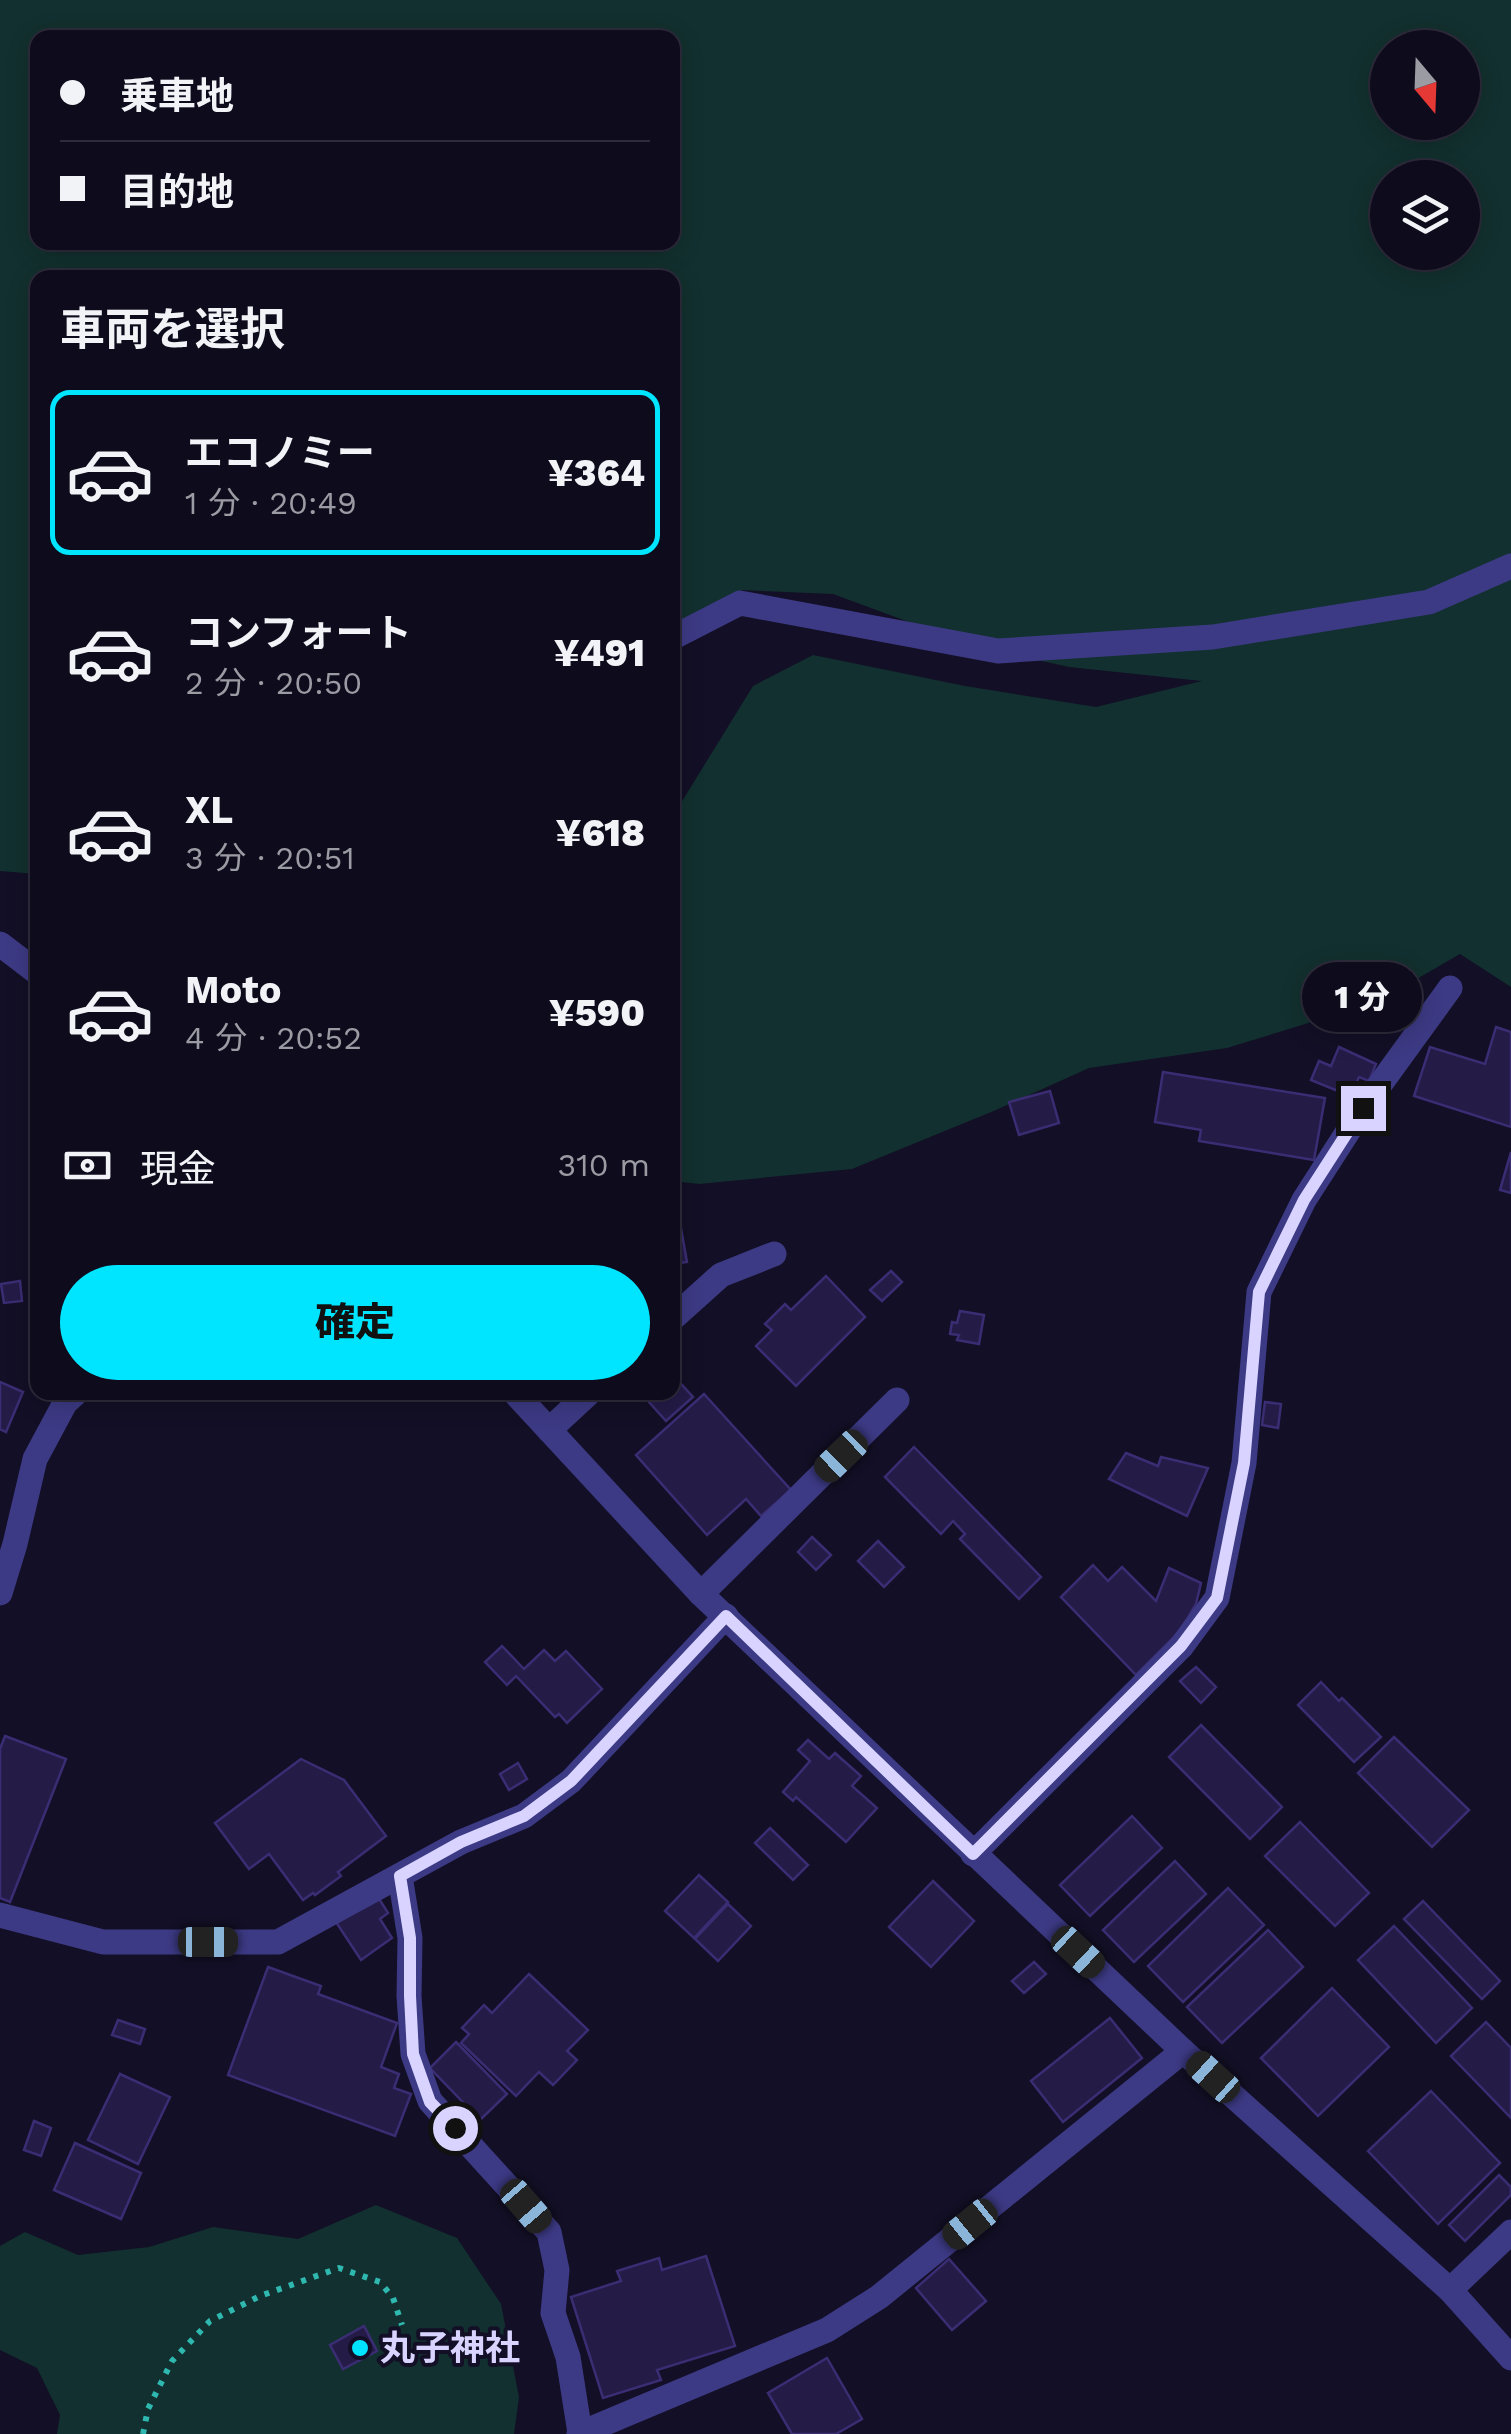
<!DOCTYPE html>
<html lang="ja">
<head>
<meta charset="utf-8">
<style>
  body { margin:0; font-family:"Work Sans","Noto Sans JP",sans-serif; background:#171425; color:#f1f3f6; height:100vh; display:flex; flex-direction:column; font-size:38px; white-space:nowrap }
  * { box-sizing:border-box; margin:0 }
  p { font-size:32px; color:#9b9ba3 }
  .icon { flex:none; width:55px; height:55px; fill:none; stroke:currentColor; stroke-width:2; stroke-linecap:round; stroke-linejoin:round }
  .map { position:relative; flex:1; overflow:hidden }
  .details { position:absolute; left:30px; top:270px; width:650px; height:1130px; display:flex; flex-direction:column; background:#0e0b1c; border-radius:20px; box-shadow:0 5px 25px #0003,0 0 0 2px #2e2b3b }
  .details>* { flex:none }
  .banner { position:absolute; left:30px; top:30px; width:650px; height:220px; border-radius:20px; box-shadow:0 5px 25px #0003,0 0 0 2px #2e2b3b; display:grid; align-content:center; height:220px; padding:0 30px; background:#0e0b1c }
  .needle { width:65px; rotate:161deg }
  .tools { position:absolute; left:1370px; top:30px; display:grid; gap:20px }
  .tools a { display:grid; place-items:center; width:110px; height:110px; border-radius:50%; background:#0e0b1c; box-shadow:0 5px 25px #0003,0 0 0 2px #2e2b3b; font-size:50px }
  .end { position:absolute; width:45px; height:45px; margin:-22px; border:12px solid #d9d4ff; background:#111; box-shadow:0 0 0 5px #111 }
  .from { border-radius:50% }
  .bubble { position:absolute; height:70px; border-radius:35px; background:#0e0b1c; box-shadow:0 5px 25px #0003,0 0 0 2px #2e2b3b; font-size:32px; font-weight:800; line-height:70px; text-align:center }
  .car { position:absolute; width:30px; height:60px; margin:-30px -15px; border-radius:12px; box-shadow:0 0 8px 2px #0007; background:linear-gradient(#222 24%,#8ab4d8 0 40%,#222 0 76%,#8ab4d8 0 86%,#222 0) }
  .banner b { display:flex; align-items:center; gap:35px; height:95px; font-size:38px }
  .banner b+b { border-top:2px solid #2e2b3b }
  .banner i { width:25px; height:25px; background:#f1f3f6 }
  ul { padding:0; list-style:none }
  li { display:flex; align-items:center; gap:30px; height:165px; margin:0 20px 15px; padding:0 10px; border:5px solid transparent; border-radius:20px }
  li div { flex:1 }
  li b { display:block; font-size:38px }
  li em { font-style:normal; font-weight:800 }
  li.current { border-color:#00e5ff }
  li>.icon { width:90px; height:90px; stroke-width:1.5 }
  h2 { padding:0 30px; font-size:45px; line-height:120px }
  .pay { display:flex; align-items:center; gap:25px; height:110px; padding:0 30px; font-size:38px }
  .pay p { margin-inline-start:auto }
  .primary-button { display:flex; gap:20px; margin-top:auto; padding:20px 30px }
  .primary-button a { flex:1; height:115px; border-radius:60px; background:#00e5ff; color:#111; font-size:40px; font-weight:800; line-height:115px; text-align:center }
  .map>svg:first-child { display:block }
  .green { fill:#12302f; fill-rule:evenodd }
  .building { fill:#241b47; stroke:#3b2d73; stroke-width:2.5 }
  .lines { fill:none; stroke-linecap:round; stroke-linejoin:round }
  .path { stroke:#2fb8b0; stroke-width:6; stroke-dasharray:5 8; stroke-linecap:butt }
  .minor { stroke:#3d3a85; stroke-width:25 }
  .route { stroke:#d9d4ff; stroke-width:12 }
  .poi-dot { fill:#00e5ff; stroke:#130f26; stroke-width:4 }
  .labels { text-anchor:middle; stroke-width:8; stroke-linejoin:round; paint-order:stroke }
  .poi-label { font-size:35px; font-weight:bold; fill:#d9d4ff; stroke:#130f26; text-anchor:start }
</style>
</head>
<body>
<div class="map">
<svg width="1511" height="2434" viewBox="0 0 1511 2434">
  <rect width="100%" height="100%" fill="#130f26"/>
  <g class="green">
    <path d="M 0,0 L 1511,0 L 1511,987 L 1460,954 L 1377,1002 L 1227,1048 L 1089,1068 L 996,1110 L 852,1169 L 699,1184 L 673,1181 L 673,816 L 753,686 L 813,655 L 965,686 L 1096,707 L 1202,681 L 1069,667 L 974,646 L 833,594 L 742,590 L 673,624 L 672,278 L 38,278 L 37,874 L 0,871 ZM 38,38 L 672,38 L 672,242 L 38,242 ZM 1388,48 L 1462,48 L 1462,122 L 1388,122 ZM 1388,178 L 1462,178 L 1462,252 L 1388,252 Z"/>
    <path d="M 376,2205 L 457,2238 L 501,2304 L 519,2397 L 514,2434 L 57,2434 L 60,2415 L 37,2368 L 0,2350 L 0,2246 L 25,2232 L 78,2255 L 149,2247 L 213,2227 L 298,2239 Z"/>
  </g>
  <g class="building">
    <path d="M 1496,1027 L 1511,1032 L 1511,1127 L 1414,1096 L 1430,1047 L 1485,1064 Z"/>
    <path d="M 1339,1047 L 1376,1064 L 1369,1081 L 1359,1077 L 1350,1096 L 1311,1080 L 1319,1061 L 1331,1066 Z"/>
    <path d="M 1163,1072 L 1325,1098 L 1314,1160 L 1199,1141 L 1201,1130 L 1155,1122 Z"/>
    <path d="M 1050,1091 L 1059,1123 L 1019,1135 L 1009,1102 Z"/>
    <path d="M 1511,1152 L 1511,1193 L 1500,1190 Z"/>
    <path d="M 677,1206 L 687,1262 L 672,1264 L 672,1207 Z"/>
    <path d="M 891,1271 L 902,1282 L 882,1301 L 870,1290 Z"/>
    <path d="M 826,1276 L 865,1317 L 796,1386 L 756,1346 L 772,1330 L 765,1324 L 785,1304 L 791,1310 Z"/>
    <path d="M 20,1281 L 22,1301 L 4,1303 L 1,1284 Z"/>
    <path d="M 960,1311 L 984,1315 L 979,1344 L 957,1340 L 959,1335 L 950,1334 L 952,1322 L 957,1323 Z"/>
    <path d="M 672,1374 L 693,1397 L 666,1421 L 640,1392 L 672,1392 Z"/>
    <path d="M 0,1382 L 23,1392 L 6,1432 L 0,1429 Z"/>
    <path d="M 704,1394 L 791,1490 L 761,1516 L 746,1499 L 707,1535 L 636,1455 Z"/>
    <path d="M 1265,1402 L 1281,1404 L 1278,1428 L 1262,1425 Z"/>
    <path d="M 914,1447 L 1041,1577 L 1019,1599 L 960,1539 L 965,1534 L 953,1521 L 941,1534 L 885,1477 Z"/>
    <path d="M 1126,1453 L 1158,1466 L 1161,1457 L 1208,1468 L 1187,1516 L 1109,1479 Z"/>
    <path d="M 812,1537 L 831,1555 L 816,1570 L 798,1552 Z"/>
    <path d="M 878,1541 L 904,1567 L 884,1587 L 858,1561 Z"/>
    <path d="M 1093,1565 L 1108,1581 L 1122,1567 L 1156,1601 L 1169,1568 L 1201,1583 L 1196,1604 L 1180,1631 L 1136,1675 L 1061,1597 Z"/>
    <path d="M 502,1646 L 524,1669 L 544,1650 L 555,1661 L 566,1651 L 602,1689 L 567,1723 L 559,1714 L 555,1717 L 516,1676 L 507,1685 L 485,1662 Z"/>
    <path d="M 1196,1667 L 1216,1687 L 1201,1703 L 1180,1681 Z"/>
    <path d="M 1321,1682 L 1339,1701 L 1342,1698 L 1381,1737 L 1354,1762 L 1298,1705 Z"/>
    <path d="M 1201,1725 L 1282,1807 L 1250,1839 L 1169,1757 Z"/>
    <path d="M 5,1736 L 66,1759 L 10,1902 L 0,1898 L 0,1749 Z"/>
    <path d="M 1394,1737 L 1469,1810 L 1432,1847 L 1358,1773 Z"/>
    <path d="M 808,1740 L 829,1759 L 835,1753 L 861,1776 L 852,1786 L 877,1808 L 846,1842 L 796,1797 L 793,1801 L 783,1792 L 810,1761 L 798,1750 Z"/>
    <path d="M 301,1759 L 344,1780 L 386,1836 L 338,1872 L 341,1876 L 315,1895 L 313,1893 L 303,1900 L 269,1854 L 249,1869 L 215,1823 Z"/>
    <path d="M 518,1763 L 527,1779 L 509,1790 L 500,1774 Z"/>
    <path d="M 1132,1816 L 1162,1848 L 1090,1916 L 1060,1885 Z"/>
    <path d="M 1300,1822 L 1369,1893 L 1335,1926 L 1265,1856 Z"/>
    <path d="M 770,1828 L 808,1865 L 793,1880 L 755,1843 Z"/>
    <path d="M 1175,1861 L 1206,1894 L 1134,1962 L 1103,1930 Z"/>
    <path d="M 699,1875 L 728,1902 L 694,1938 L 665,1911 Z"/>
    <path d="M 933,1881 L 974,1921 L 931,1967 L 889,1927 Z"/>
    <path d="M 1228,1888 L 1264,1925 L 1183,2002 L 1148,1966 Z"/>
    <path d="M 376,1894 L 388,1913 L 380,1919 L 392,1938 L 361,1960 L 336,1922 Z"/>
    <path d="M 1423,1901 L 1500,1981 L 1482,1999 L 1404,1919 Z"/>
    <path d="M 728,1904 L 751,1926 L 718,1961 L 695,1939 Z"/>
    <path d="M 1394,1926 L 1472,2008 L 1436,2043 L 1358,1960 Z"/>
    <path d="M 1268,1930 L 1303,1967 L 1222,2043 L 1187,2007 Z"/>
    <path d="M 1034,1962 L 1046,1974 L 1024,1993 L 1012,1981 Z"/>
    <path d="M 268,1967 L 321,1986 L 318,1994 L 397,2023 L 381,2067 L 399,2074 L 394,2088 L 411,2094 L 395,2136 L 228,2075 Z"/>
    <path d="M 529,1974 L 588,2030 L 567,2051 L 577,2060 L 553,2085 L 539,2072 L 516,2096 L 461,2043 L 469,2034 L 462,2028 L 484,2005 L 492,2013 Z"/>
    <path d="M 1332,1988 L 1389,2047 L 1318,2116 L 1261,2058 Z"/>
    <path d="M 1110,2018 L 1142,2058 L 1063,2122 L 1031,2081 Z"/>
    <path d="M 118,2020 L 145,2029 L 140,2044 L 112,2035 Z"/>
    <path d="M 1486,2022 L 1511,2048 L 1511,2118 L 1451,2056 Z"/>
    <path d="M 456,2042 L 507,2094 L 480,2120 L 430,2068 Z"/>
    <path d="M 120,2074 L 170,2097 L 138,2164 L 88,2140 Z"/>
    <path d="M 1431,2091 L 1500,2163 L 1438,2224 L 1368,2151 Z"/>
    <path d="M 34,2121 L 51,2128 L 41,2156 L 24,2150 Z"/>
    <path d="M 75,2143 L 141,2173 L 121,2219 L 54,2190 Z"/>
    <path d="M 1499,2175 L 1511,2187 L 1511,2195 L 1465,2241 L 1449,2225 Z"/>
    <path d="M 706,2256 L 735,2346 L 657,2370 L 661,2380 L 603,2398 L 571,2297 L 621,2281 L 617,2271 L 659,2258 L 662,2270 Z"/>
    <path d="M 949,2259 L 986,2301 L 952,2330 L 916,2288 Z"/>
    <path d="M 364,2326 L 377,2351 L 343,2369 L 330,2345 Z"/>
    <path d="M 827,2358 L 862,2419 L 836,2434 L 792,2434 L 768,2393 Z"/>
  </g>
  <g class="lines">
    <path class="path" d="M 143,2434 L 148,2409 L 172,2361 L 210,2321 L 260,2296 L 339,2268 L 380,2282 L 393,2298 L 402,2325"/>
    <g class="minor">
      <path d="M 672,638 L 740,603 L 998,651 L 1213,637 L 1429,602 L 1511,566"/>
      <path d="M 0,944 L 38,973"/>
      <path d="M 672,1319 L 721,1275 L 774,1254"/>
      <path d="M 514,1392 L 701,1594 L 1183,2051 L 1450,2290 L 1511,2358"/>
      <path d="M 549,1430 L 590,1392"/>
      <path d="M 0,1593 L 15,1544 L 35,1459 L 65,1403 L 77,1392"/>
      <path d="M 701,1594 L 897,1400"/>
      <path d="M 973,1854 L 1181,1647 L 1217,1598 L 1244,1463 L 1259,1292 L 1304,1200 L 1363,1108 L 1450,988"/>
      <path d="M 400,1876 L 410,1938 L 409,1996 L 413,2054 L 430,2101 L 549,2232 L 557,2270 L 553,2313 L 568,2357 L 580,2433"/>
      <path d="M 0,1915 L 103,1942 L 278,1942 L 461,1842 L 524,1816 L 571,1781 L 726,1616"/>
      <path d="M 1450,2290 L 1511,2232"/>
      <path d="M 579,2434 L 827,2330 L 879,2297 L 1183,2051"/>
    </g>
  </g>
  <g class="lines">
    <path class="route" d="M 455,2128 L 430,2102 L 413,2054 L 410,1996 L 410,1938 L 400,1876 L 461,1842 L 524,1816 L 571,1781 L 726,1616 L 973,1854 L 1181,1646 L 1217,1598 L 1244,1463 L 1259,1292 L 1304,1200 L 1363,1108"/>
  </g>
  <circle class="poi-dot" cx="360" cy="2348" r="10"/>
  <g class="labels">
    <g class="poi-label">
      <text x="380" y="2360">丸子神社</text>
    </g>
  </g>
</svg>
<div class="tools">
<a><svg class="needle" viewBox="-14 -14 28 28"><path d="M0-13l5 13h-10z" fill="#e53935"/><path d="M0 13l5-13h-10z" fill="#9b9ba3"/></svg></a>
<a><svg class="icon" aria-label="layers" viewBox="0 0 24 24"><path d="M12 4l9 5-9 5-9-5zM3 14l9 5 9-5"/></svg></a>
</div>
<i class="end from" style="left:455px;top:2128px"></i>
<i class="end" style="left:1363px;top:1108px"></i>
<div class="bubble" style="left:1302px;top:962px;width:120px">1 分</div>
<i class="car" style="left:841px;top:1456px;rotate:226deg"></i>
<i class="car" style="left:208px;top:1942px;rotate:90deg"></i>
<i class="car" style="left:1078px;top:1952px;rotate:133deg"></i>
<i class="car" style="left:1213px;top:2077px;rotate:312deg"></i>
<i class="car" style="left:526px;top:2206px;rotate:139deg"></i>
<i class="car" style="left:970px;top:2224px;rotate:231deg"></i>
<div class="banner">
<b><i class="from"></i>乗車地</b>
<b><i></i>目的地</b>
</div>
<section class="details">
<h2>車両を選択</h2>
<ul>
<li class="current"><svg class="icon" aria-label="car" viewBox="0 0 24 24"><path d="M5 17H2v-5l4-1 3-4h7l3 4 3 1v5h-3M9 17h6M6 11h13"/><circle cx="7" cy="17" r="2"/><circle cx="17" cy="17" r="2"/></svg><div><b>エコノミー</b><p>1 分 · 20:49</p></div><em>¥364</em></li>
<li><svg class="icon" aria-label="car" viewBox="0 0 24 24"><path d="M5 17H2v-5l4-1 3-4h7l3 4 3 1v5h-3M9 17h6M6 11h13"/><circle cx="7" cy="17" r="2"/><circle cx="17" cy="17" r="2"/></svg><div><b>コンフォート</b><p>2 分 · 20:50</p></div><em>¥491</em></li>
<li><svg class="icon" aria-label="car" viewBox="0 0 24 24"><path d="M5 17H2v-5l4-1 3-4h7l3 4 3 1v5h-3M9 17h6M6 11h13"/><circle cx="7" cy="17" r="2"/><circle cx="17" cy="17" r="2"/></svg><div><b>XL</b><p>3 分 · 20:51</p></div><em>¥618</em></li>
<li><svg class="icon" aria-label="car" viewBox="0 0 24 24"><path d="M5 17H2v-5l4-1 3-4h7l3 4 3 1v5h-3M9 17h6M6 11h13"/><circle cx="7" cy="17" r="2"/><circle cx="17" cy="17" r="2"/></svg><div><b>Moto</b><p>4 分 · 20:52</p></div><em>¥590</em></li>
</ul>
<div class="pay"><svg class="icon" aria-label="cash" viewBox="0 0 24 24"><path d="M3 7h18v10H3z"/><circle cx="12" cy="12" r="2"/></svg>現金<p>310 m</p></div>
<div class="primary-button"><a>確定</a></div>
</section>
</div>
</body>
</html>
